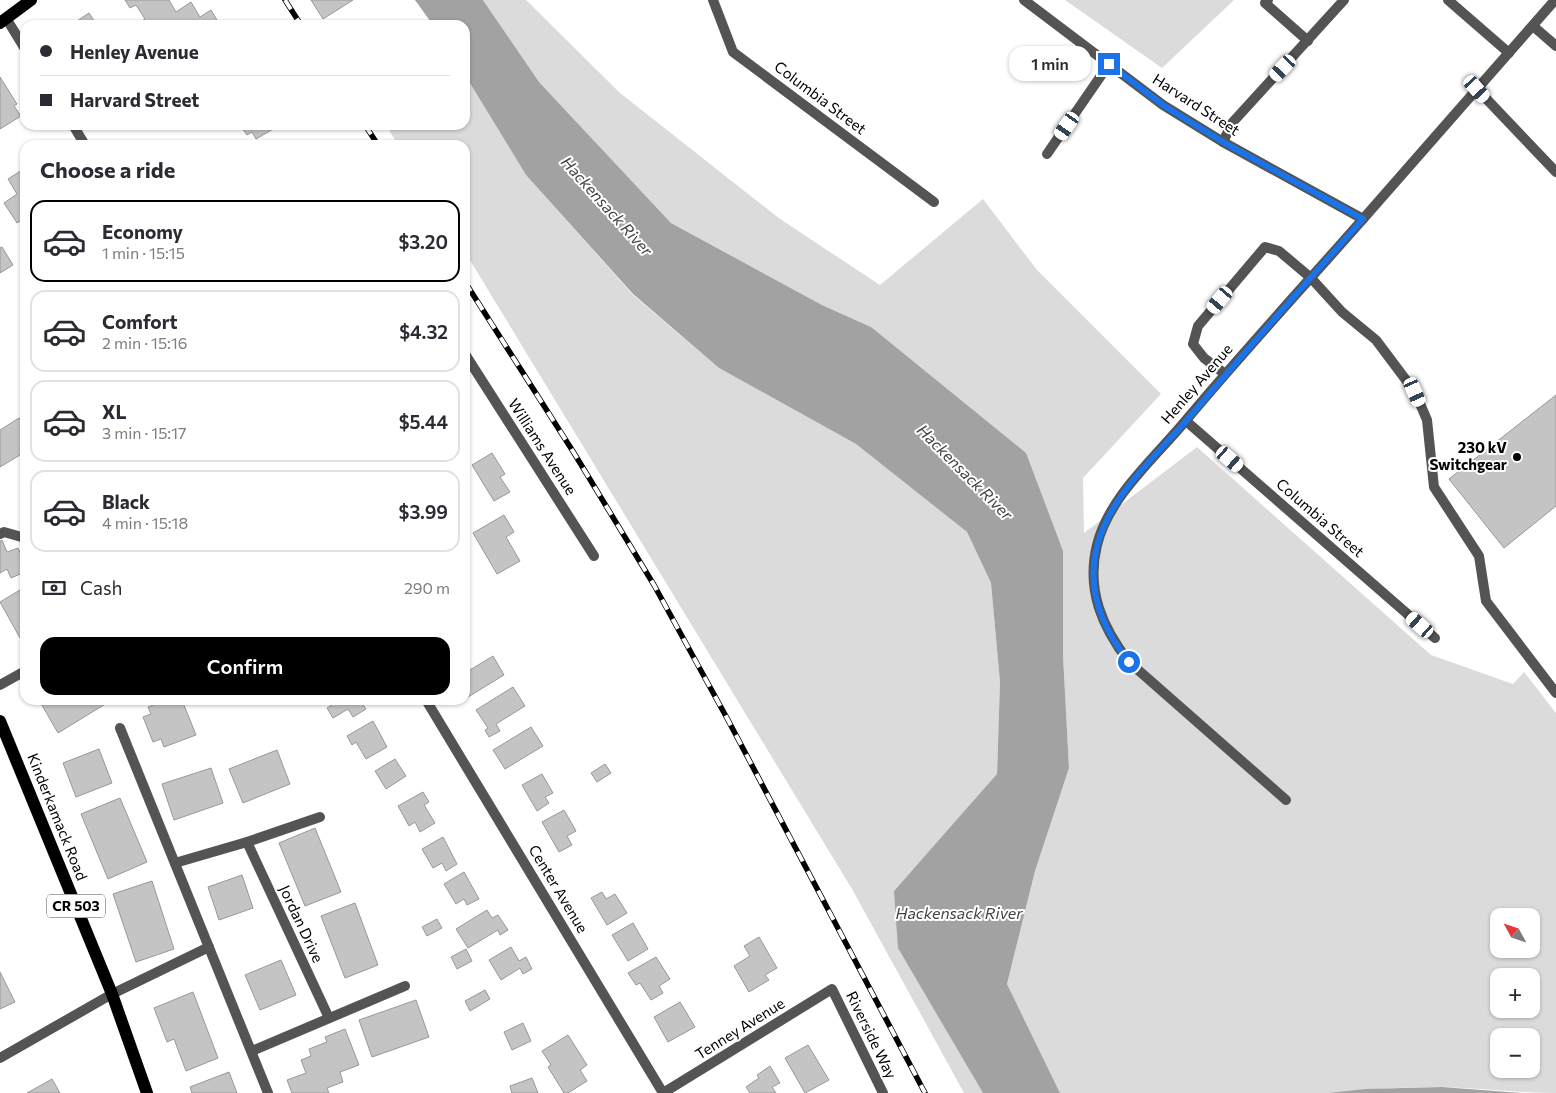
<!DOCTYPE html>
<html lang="en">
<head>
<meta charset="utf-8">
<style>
  body { margin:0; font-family:Commissioner,sans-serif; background:#f2f2f3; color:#2b2b33; height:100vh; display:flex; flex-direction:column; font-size:19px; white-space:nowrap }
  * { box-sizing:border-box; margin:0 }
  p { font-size:16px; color:#7c7c81 }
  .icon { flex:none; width:28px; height:28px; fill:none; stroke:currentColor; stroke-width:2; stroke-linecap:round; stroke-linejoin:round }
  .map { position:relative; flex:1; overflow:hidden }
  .side { position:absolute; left:20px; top:140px; width:450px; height:565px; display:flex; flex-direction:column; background:#fff; border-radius:15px; box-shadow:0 1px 4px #0004 }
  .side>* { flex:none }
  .banner { position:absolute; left:20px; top:20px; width:450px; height:110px; border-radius:15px; box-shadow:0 1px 4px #0004; display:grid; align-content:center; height:110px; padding:0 20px; background:#fff }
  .needle { width:32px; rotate:310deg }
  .fabs { position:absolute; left:1490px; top:908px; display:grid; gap:10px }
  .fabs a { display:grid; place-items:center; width:50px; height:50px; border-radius:10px; background:#fff; box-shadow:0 1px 4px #0004; font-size:25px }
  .end { position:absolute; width:22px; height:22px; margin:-11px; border:6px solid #1a73e8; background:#fff; box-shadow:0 0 0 2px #fff }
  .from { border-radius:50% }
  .bubble { position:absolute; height:35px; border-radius:15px; background:#fff; box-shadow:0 1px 4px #0004; font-size:16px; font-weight:600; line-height:35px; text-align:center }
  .car { position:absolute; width:15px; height:30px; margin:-15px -8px; border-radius:6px; box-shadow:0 0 4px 1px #0007; background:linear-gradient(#fff 24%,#345 0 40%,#fff 0 76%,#345 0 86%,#fff 0) }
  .banner b { display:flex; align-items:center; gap:18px; height:48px; font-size:19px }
  .banner b+b { border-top:1px solid #e1e1e2 }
  .banner i { width:12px; height:12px; background:#2b2b33 }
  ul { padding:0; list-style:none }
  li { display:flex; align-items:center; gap:15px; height:82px; margin:0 10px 8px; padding:0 10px; border:2px solid #e1e1e2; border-radius:15px }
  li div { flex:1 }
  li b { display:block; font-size:19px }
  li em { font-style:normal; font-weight:600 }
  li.active { border-color:#000 }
  li>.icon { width:45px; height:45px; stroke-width:1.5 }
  h2 { padding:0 20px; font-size:22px; line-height:60px }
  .pay { display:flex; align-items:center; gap:12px; height:55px; padding:0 20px; font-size:19px }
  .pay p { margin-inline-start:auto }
  .cta { display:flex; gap:10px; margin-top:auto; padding:10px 20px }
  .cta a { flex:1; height:58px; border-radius:15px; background:#000; color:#fff; font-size:20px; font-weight:600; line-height:58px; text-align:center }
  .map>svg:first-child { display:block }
  .green { fill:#dbdbdb; fill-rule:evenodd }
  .water { fill:#a2a2a2 }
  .building { fill:#c4c4c4; stroke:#989898 }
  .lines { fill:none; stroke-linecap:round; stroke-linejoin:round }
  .service { stroke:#545454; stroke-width:10 }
  .minor { stroke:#545454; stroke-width:10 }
  .primary { stroke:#000; stroke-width:12 }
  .rail-casing { stroke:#000; stroke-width:5.5 }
  .rail { stroke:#fff; stroke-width:4; stroke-dasharray:11; stroke-linecap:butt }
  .route { stroke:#1a73e8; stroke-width:6 }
  .poi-dot { fill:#000; stroke:#fff; stroke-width:2 }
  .labels { text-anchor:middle; stroke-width:4; stroke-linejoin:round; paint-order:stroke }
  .shield { fill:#fff; stroke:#4c4c4c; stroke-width:1 }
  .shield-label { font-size:14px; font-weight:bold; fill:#000 }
  .street-label { font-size:15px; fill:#000; stroke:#fff }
  .poi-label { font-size:15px; font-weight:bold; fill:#000; stroke:#fff; text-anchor:end }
  .water-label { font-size:16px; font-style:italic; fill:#434343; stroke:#fff }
</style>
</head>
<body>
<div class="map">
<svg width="1556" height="1093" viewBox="0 0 1556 1093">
  <rect width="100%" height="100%" fill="#fff"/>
  <g class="green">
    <path d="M 483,0 L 526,0 L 620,93 L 780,219 L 880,285 L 983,199 L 1037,270 L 1161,394 L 1083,478 L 1084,533 L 1197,447 L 1431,655 L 1513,684 L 1524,672 L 1556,713 L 1556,1093 C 1518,1093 1480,1088 1441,1087 C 1403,1087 1365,1089 1327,1093 L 1060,1093 L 1007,984 L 1035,871 L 1069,768 L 1063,655 L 1063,551 L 871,327 L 822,305 L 671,223 L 539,82 ZM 1499,916 L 1531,916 L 1531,949 L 1499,949 ZM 1499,976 L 1531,976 L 1531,1009 L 1499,1009 ZM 1499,1036 L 1531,1036 L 1531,1069 L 1499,1069 Z"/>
    <path d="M 1065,0 L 1234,0 L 1162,68 Z"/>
    <path d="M 465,75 L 526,175 L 633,295 L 719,368 L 856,444 L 967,532 L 991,583 L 1000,682 L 997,775 L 894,891 L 944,1025 L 983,1093 L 964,1093 L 852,889 L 465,252 L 465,145 L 398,145 L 386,125 L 465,125 Z"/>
  </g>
  <g class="water">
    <path d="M 415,0 L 483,0 L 539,82 L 671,223 L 822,305 L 871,327 L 1026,453 L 1063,551 L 1063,655 L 1069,768 L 1035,871 L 1007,984 L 1060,1093 L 983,1093 L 898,948 L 894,891 L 997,774 L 1000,682 L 991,583 L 967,532 L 856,444 L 719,368 L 633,294 L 526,175 L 465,75 L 465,25 L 433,25 Z"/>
    <path d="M 1442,1087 L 1522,1093 L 1327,1093 L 1366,1089 Z"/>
  </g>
  <g class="building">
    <path d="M 125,0 L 169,0 L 176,12 L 191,2 L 200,17 L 211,10 L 220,25 L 164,25 L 162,21 L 155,25 L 142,25 L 140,22 L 145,19 L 136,5 L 130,8 Z"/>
    <path d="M 311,0 L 353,0 L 323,19 Z"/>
    <path d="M 89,13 L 97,25 L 71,25 Z"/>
    <path d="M 0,77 L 17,104 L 14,106 L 21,116 L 0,129 Z"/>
    <path d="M 246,125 L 280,125 L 256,139 L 252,132 L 247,135 L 242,128 Z"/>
    <path d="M 25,168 L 25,218 L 17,223 L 4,203 L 17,194 L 8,179 Z"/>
    <path d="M 2,247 L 13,265 L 0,273 L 0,248 Z"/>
    <path d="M 1556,395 L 1556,506 L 1504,548 L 1449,479 Z"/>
    <path d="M 19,418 L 25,427 L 25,452 L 0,467 L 0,430 Z"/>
    <path d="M 492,453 L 505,474 L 500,477 L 510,492 L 494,501 L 472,465 Z"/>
    <path d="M 504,515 L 514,532 L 506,537 L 520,561 L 497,574 L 473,533 Z"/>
    <path d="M 2,540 L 7,552 L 18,548 L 25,563 L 25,572 L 11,578 L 7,569 L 0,573 L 0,541 Z"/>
    <path d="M 25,587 L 25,635 L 20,638 L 0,602 Z"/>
    <path d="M 493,656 L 504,675 L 468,697 L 465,692 L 465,673 Z"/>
    <path d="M 513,687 L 525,706 L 496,724 L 500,731 L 489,737 L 485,730 L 488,728 L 476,710 Z"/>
    <path d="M 39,700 L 112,700 L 58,733 Z"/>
    <path d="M 167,700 L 182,700 L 196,735 L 164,747 L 161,739 L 153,742 L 143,717 L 151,714 L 148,707 Z"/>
    <path d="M 333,700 L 360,700 L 366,709 L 353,717 L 348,709 L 333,718 L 327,708 L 335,703 Z"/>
    <path d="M 373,721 L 387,747 L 366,759 L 356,742 L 352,745 L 347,736 Z"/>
    <path d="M 531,727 L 543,746 L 505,769 L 493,750 Z"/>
    <path d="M 99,749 L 112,783 L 76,797 L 63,763 Z"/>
    <path d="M 277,750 L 290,784 L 243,803 L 229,769 Z"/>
    <path d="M 395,759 L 406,776 L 386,789 L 375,771 Z"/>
    <path d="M 605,764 L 611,773 L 597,782 L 591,773 Z"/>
    <path d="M 211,768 L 223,803 L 174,820 L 162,784 Z"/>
    <path d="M 542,774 L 553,793 L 545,797 L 549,803 L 537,811 L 522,785 Z"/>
    <path d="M 423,792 L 429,802 L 424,805 L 435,823 L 420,832 L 415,822 L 409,826 L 398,806 Z"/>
    <path d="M 120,798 L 147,862 L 108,879 L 81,814 Z"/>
    <path d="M 564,810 L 576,831 L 567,836 L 572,845 L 559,852 L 542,822 Z"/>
    <path d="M 315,828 L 341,892 L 305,906 L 279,843 Z"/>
    <path d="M 443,837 L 457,864 L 446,871 L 442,863 L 433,868 L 422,849 Z"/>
    <path d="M 464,872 L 479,899 L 467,905 L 464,899 L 456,904 L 444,884 Z"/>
    <path d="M 242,875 L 253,908 L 219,920 L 208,887 Z"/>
    <path d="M 152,881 L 174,949 L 136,962 L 113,894 Z"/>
    <path d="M 602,892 L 606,899 L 615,894 L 627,913 L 607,925 L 591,898 Z"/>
    <path d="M 355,903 L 378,965 L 345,978 L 321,916 Z"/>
    <path d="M 487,910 L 492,918 L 498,915 L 508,930 L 500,935 L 498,930 L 468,948 L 456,929 Z"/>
    <path d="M 437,919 L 442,928 L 427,936 L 422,927 Z"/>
    <path d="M 633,923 L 648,949 L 628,961 L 612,935 Z"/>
    <path d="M 759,937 L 777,968 L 765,975 L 769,980 L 749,992 L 734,966 L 750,956 L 744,946 Z"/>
    <path d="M 511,947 L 519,961 L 526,957 L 532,969 L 523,974 L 520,968 L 501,980 L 489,960 Z"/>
    <path d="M 466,949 L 472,961 L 457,969 L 451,957 Z"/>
    <path d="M 656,957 L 670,979 L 659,986 L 663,993 L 651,1000 L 640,983 L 636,985 L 628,973 Z"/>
    <path d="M 281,960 L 296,995 L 260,1010 L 245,975 Z"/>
    <path d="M 0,972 L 15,1002 L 0,1009 Z"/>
    <path d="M 485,990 L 490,999 L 470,1011 L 465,1001 Z"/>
    <path d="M 193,992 L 218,1058 L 186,1071 L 174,1039 L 167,1042 L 154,1008 Z"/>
    <path d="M 416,1000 L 429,1037 L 372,1057 L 359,1020 Z"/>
    <path d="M 680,1002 L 695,1027 L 668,1042 L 654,1017 Z"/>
    <path d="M 523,1023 L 531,1041 L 512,1050 L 504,1032 Z"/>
    <path d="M 345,1029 L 359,1065 L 340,1072 L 343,1082 L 327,1088 L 329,1093 L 292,1093 L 287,1080 L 306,1073 L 301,1060 L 311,1056 L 309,1049 L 327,1042 L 325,1037 Z"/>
    <path d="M 568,1035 L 587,1065 L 580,1070 L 587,1081 L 568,1093 L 564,1093 L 548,1067 L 551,1065 L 542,1051 Z"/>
    <path d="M 808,1045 L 829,1080 L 805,1093 L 785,1058 Z"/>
    <path d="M 770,1066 L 780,1083 L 772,1087 L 776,1093 L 750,1093 L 746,1087 L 759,1078 L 757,1075 Z"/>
    <path d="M 229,1072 L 237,1093 L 192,1093 L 190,1087 Z"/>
    <path d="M 532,1078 L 538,1093 L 512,1093 L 510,1086 Z"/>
    <path d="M 52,1079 L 60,1093 L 27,1093 Z"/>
  </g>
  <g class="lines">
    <g class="service">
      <path d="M 1268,0 L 1265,3 L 1308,41"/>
      <path d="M 1448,0 L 1509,53"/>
      <path d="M 1477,89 L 1556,172"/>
      <path d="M 1223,142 L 1232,123 L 1344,0"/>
      <path d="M 1047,154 L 1109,64"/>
      <path d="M 1225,374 L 1204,358 L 1193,344 L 1198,326 L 1265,247 L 1279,251 L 1311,278 L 1342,312 L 1376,340 L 1415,392 L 1427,420 L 1434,487 L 1479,556 L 1486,601 L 1556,693"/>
      <path d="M 0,534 L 4,532 L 25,538"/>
    </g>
    <g class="minor">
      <path d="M 713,0 L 733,52 L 934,202"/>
      <path d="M 1024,0 L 1163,105 L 1223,142 L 1363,219"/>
      <path d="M 6,18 L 25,49"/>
      <path d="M 1533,26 L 1556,46"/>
      <path d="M 73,125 L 85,145"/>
      <path d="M 465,354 L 594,556"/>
      <path d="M 1186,421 L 1435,638"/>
      <path d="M 0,685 L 25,671"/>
      <path d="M 426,700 L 663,1093"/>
      <path d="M 120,728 L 268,1093"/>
      <path d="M 1286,800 L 1129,662 C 1102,627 1086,590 1097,545 C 1109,496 1156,457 1187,419 C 1244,351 1304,286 1363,219 C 1427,146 1491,73 1555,0"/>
      <path d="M 247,842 L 329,1018"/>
      <path d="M 175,863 L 247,842 L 320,817"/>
      <path d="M 252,1051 L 405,986"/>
      <path d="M 0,1058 L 112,994 L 209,947"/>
      <path d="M 663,1093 L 832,989 L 883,1093"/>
    </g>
    <g class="primary">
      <path d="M 0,23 L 31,0"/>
      <path d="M 0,721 L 112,994 L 147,1093"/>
    </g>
    <defs>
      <g id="rail">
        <path d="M 285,0 L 301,25"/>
        <path d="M 365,125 L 378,145"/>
        <path d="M 465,282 L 574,453 L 654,585 L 728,720 L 925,1093"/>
      </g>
    </defs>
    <use href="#rail" class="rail-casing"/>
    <use href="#rail" class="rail"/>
  </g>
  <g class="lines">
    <path class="route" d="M 1109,64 L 1163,105 L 1223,142 L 1363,219 C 1303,286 1244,353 1186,421 C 1153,459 1112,494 1098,543 C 1085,587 1102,628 1129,662"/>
  </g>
  <circle class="poi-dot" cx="1517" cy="457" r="5"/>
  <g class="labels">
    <rect class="shield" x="47" y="894.5" width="58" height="23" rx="4"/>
    <g class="shield-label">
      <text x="76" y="911">CR 503</text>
    </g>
    <g class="street-label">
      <text transform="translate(820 98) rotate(37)" y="5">Columbia Street</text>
      <text transform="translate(1196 105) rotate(33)" y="5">Harvard Street</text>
      <text transform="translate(1197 384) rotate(-49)" y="5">Henley Avenue</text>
      <text transform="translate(542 447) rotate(57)" y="5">Williams Avenue</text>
      <text transform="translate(1320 518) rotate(41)" y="5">Columbia Street</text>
      <text transform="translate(57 817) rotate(68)" y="5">Kinderkamack Road</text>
      <text transform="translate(558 889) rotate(59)" y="5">Center Avenue</text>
      <text transform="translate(301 924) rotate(65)" y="5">Jordan Drive</text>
      <text transform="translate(740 1029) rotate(-32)" y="5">Tenney Avenue</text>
      <text transform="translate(871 1035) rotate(64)" y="5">Riverside Way</text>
    </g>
    <g class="poi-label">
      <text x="1507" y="453">230 kV<tspan x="1507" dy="17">Switchgear</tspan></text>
    </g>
    <g class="water-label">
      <text transform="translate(607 206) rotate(48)" y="6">Hackensack River</text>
      <text transform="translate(965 472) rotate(45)" y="6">Hackensack River</text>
      <text x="959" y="919">Hackensack River</text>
    </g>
  </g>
</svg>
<div class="fabs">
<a><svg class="needle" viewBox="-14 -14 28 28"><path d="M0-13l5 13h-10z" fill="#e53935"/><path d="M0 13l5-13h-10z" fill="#7c7c81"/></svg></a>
<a>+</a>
<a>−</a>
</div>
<i class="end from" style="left:1129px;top:662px"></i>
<i class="end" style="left:1109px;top:64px"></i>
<div class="bubble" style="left:1009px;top:46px;width:82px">1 min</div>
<i class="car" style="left:1283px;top:68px;rotate:223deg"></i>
<i class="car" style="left:1477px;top:89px;rotate:138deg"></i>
<i class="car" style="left:1067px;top:126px;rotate:215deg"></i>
<i class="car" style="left:1220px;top:300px;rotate:220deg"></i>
<i class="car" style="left:1415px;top:392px;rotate:156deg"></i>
<i class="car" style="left:1230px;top:459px;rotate:131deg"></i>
<i class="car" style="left:1420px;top:625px;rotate:311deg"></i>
<div class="banner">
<b><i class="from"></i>Henley Avenue</b>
<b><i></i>Harvard Street</b>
</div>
<section class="side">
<h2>Choose a ride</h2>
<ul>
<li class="active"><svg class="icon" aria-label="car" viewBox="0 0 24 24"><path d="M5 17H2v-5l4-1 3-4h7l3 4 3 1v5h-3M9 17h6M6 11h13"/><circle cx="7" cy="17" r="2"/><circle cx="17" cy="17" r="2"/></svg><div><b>Economy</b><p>1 min · 15:15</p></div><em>$3.20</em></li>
<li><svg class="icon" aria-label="car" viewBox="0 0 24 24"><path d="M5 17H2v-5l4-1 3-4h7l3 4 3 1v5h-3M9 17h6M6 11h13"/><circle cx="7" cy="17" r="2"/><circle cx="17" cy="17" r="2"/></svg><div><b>Comfort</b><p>2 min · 15:16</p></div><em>$4.32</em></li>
<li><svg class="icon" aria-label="car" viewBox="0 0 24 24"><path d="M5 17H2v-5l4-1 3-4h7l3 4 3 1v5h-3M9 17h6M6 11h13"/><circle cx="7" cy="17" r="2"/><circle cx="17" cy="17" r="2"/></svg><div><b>XL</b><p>3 min · 15:17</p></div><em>$5.44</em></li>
<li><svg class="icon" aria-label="car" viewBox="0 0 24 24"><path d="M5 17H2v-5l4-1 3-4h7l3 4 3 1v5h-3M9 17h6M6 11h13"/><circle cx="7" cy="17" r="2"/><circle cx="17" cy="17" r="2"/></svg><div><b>Black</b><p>4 min · 15:18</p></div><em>$3.99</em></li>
</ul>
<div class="pay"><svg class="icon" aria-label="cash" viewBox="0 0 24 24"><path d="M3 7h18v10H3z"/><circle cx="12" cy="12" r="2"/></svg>Cash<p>290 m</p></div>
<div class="cta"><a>Confirm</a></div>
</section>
</div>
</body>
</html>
